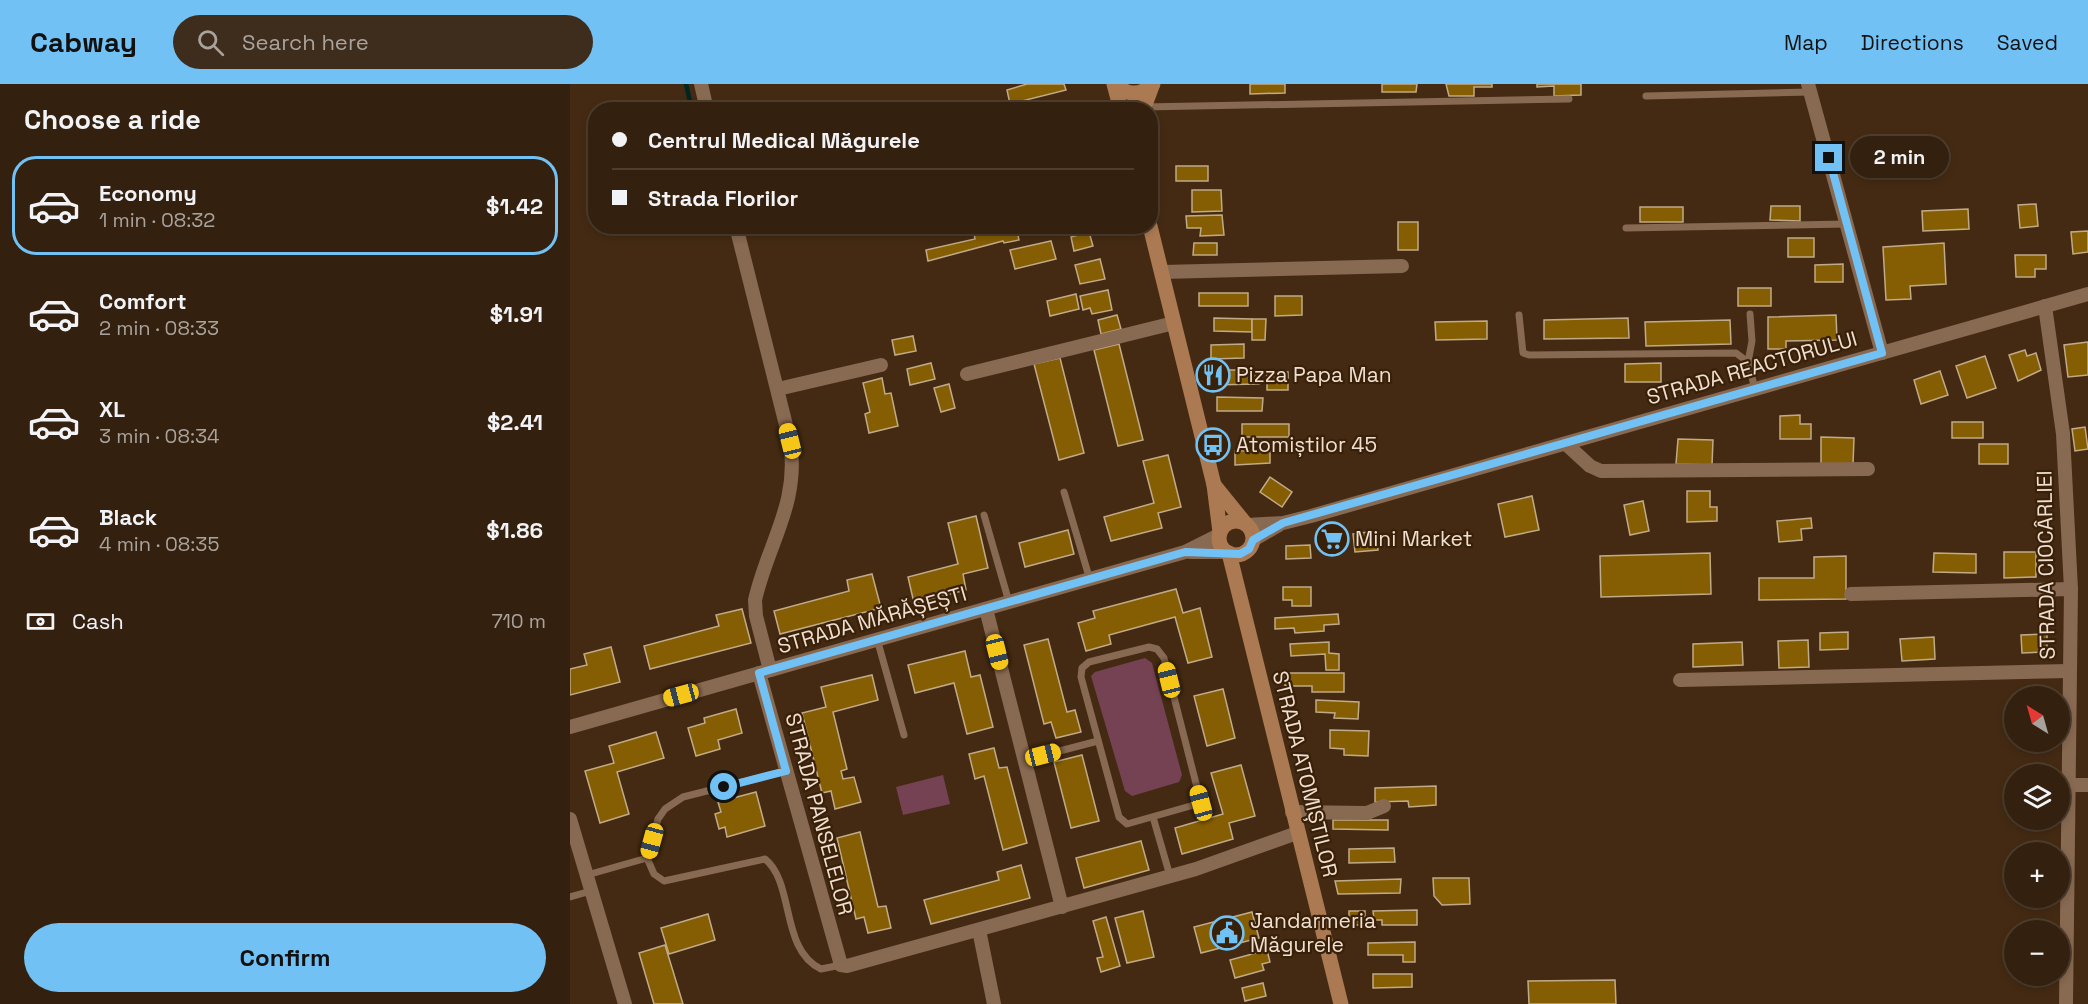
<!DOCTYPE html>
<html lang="en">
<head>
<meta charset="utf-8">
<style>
  body { margin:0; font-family:"Space Grotesk",sans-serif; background:#3e2d1c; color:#f1f3f6; height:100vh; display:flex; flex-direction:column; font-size:22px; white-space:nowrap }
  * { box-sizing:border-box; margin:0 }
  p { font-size:20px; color:#a9a39e }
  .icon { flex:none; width:33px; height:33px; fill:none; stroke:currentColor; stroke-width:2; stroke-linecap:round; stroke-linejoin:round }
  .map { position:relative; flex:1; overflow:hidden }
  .details { display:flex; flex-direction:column; background:#33200e; width:570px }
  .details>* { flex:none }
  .banner { position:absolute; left:18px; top:18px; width:570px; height:132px; border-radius:24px; box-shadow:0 3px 9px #0003,0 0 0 2px #4e3e2e; display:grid; align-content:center; height:132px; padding:0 24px; background:#33200e }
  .needle { width:39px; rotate:323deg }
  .fabs { position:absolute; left:1434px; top:602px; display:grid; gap:12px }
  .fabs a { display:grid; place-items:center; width:66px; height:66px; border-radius:50%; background:#33200e; box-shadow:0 3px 9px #0003,0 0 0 2px #4e3e2e; font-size:30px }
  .end { position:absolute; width:27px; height:27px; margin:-14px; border:8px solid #72c1f5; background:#111; box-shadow:0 0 0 3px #111 }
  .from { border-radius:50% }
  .bubble { position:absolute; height:42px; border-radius:21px; background:#33200e; box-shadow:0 3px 9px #0003,0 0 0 2px #4e3e2e; font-size:20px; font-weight:600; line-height:42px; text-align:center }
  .car { position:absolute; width:18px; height:36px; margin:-18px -9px; border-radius:8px; box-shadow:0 0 4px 2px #0007; background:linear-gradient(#f5c518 24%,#345 0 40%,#f5c518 0 76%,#345 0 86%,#f5c518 0) }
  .banner b { display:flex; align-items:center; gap:21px; height:57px; font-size:22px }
  .banner b+b { border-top:2px solid #4e3e2e }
  .banner i { width:15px; height:15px; background:#f1f3f6 }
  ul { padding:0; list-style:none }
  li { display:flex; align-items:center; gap:18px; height:99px; margin:0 12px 9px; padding:0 12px; border:3px solid transparent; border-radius:24px }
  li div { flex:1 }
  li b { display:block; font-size:22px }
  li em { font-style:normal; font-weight:600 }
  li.current { border-color:#72c1f5 }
  li>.icon { width:54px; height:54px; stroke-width:1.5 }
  h2 { padding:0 24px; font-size:27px; line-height:72px }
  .pay { display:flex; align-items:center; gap:15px; height:66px; padding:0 24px; font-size:22px }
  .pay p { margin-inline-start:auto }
  .action { display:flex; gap:12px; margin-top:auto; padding:12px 24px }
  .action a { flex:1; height:69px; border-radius:36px; background:#72c1f5; color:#111; font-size:24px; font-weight:600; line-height:69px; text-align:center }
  header { display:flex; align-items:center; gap:36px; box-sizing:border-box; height:84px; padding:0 30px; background:#72c1f5; color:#111 }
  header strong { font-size:28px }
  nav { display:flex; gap:33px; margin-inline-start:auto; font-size:21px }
  .search { width:420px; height:54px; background:#3e2d1c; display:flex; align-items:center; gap:15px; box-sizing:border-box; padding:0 21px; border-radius:33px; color:#a9a39e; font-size:22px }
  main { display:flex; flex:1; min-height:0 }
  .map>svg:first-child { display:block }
  .green { fill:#754253 }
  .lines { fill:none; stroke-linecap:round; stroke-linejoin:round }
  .stream { stroke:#01251f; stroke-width:4.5 }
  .building { fill:#855d03; stroke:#c0ab88; stroke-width:1.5 }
  .service { stroke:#886951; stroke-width:7 }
  .minor { stroke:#886951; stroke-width:14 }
  .secondary { stroke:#ab7a52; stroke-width:15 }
  .route { stroke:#72c1f5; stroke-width:8 }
  .labels { text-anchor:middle; stroke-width:4.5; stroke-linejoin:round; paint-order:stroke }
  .street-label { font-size:21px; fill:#f0dfd1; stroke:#392008 }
  .poi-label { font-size:21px; fill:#f0dfd1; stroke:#392008; text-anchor:start }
</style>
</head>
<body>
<header>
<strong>Cabway</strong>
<div class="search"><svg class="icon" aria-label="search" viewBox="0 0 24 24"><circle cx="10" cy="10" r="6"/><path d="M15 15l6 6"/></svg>Search here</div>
<nav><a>Map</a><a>Directions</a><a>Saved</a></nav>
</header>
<main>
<section class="details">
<h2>Choose a ride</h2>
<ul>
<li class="current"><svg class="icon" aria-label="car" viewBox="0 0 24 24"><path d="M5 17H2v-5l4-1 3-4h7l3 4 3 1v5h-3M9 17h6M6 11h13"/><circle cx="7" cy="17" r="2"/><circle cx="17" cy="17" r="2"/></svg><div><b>Economy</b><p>1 min · 08:32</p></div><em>$1.42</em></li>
<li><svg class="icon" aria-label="car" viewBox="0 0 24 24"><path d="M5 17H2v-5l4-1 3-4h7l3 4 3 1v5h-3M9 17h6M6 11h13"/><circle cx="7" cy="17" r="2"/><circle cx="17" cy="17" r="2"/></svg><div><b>Comfort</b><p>2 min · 08:33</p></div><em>$1.91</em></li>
<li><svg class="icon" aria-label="car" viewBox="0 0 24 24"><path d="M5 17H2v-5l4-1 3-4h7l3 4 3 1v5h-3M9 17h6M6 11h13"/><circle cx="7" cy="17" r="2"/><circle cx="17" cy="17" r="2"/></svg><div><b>XL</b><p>3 min · 08:34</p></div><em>$2.41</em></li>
<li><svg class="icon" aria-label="car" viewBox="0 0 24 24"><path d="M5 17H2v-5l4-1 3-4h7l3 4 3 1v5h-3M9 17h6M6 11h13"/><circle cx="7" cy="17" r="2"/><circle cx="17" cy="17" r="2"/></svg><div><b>Black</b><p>4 min · 08:35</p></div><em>$1.86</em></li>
</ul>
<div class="pay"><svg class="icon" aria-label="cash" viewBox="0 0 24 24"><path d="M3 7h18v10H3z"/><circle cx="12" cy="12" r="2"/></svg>Cash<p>710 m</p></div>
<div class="action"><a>Confirm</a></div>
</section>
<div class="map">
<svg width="1518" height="920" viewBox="0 0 1518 920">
  <rect width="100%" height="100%" fill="#442a13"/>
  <g class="green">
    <path d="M 575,574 L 582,579 L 612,691 L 609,698 L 562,712 L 555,707 L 521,592 L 525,588 Z"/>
    <path d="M 373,691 L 380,720 L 333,731 L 326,703 Z"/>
  </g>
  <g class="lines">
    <path class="stream" d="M 116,0 L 122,26"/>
  </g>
  <g class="building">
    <path d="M 494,0 L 496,6 L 440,20 L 437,6 L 457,0 Z"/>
    <path d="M 680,0 L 715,0 L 715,9 L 680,10 Z"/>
    <path d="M 812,0 L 847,0 L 846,8 L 812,8 Z"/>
    <path d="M 876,0 L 922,0 L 922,3 L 904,3 L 904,12 L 879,12 Z"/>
    <path d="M 967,0 L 1011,0 L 1011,11 L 984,12 L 984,2 L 967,3 Z"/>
    <path d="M 525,18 L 527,26 L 494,26 Z"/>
    <path d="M 1340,67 L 1341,87 L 1316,88 L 1315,69 Z"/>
    <rect x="606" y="82" width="32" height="15"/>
    <path d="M 622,106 L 651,106 L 652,127 L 622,128 Z"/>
    <path d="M 1466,120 L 1468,142 L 1450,144 L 1448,121 Z"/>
    <path d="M 1201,122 L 1230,122 L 1230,137 L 1200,136 Z"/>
    <rect x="1070" y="123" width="43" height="15"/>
    <path d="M 1398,125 L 1399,145 L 1353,147 L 1352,127 Z"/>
    <path d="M 652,131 L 654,151 L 630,152 L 631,144 L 617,144 L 616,132 Z"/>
    <rect x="828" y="138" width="20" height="28"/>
    <path d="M 408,142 L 446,142 L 449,156 L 434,159 L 433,157 L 358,177 L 356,166 L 405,155 L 403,144 Z"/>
    <path d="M 1518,147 L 1518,168 L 1503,170 L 1501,148 Z"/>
    <path d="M 519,148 L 523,162 L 504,167 L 501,153 Z"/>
    <rect x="1218" y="154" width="26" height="19"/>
    <path d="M 481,157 L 486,175 L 445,185 L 440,166 Z"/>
    <path d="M 624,159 L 647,159 L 647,171 L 623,171 Z"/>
    <path d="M 1374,159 L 1376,200 L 1340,202 L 1341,215 L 1316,216 L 1313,163 Z"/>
    <path d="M 1445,171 L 1476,171 L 1476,185 L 1465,185 L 1465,193 L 1446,193 Z"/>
    <path d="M 530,175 L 535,195 L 510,200 L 505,181 Z"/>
    <path d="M 1273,180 L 1273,198 L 1245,198 L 1245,181 Z"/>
    <rect x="1168" y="204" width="33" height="18"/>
    <path d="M 538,206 L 542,226 L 522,230 L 520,224 L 513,226 L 510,212 Z"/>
    <rect x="629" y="209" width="49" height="13"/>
    <path d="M 506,210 L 509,225 L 480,232 L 477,217 Z"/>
    <path d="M 705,212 L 732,212 L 732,231 L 705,232 Z"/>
    <path d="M 547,231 L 551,245 L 531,250 L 528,236 Z"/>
    <path d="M 1266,231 L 1267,256 L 1216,257 L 1216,265 L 1198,265 L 1198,233 Z"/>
    <path d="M 644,234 L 682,235 L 682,248 L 644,247 Z"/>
    <path d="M 1058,234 L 1059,254 L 974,255 L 974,236 Z"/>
    <path d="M 682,235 L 696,235 L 695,256 L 682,256 Z"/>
    <path d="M 1160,236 L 1161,260 L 1076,262 L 1075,238 Z"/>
    <path d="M 917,237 L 917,255 L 866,256 L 865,238 Z"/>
    <path d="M 343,252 L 346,267 L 325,271 L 322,256 Z"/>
    <path d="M 1518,258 L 1518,291 L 1498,293 L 1494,261 Z"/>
    <path d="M 549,260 L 573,356 L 548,362 L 524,266 Z"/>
    <path d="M 674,260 L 674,274 L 641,275 L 641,261 Z"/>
    <path d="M 1455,266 L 1457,272 L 1466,269 L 1471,286 L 1448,297 L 1439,271 Z"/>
    <path d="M 1415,272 L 1426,304 L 1397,314 L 1386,282 Z"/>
    <path d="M 490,274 L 514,369 L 489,376 L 464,280 Z"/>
    <path d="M 361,279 L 365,295 L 340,301 L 337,285 Z"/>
    <path d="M 1091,279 L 1091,298 L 1055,298 L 1055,280 Z"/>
    <path d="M 639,286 L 689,286 L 689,300 L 640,301 Z"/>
    <path d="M 1370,287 L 1378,311 L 1351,320 L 1344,296 Z"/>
    <rect x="697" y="288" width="21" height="18"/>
    <path d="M 312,294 L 315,310 L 321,309 L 328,342 L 299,349 L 295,330 L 300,328 L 293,299 Z"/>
    <path d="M 379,300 L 385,324 L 371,328 L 364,304 Z"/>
    <path d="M 647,313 L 693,314 L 692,327 L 647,327 Z"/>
    <path d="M 1230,331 L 1230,340 L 1241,340 L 1241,355 L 1210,355 L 1210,332 Z"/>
    <rect x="1382" y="338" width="31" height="16"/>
    <rect x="672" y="340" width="47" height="13"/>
    <path d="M 1515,343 L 1518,365 L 1505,367 L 1502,345 Z"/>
    <path d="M 1251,353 L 1284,354 L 1283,380 L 1251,380 Z"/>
    <path d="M 1108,355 L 1143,356 L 1142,381 L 1106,380 Z"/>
    <rect x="1409" y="360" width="29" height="20"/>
    <path d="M 700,366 L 700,379 L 665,381 L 665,367 Z"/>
    <path d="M 598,371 L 611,423 L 588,429 L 592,444 L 541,457 L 534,433 L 584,419 L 573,377 Z"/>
    <path d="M 700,393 L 722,408 L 712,423 L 690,408 Z"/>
    <path d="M 1117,407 L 1140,407 L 1140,423 L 1147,423 L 1147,437 L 1117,438 Z"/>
    <path d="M 962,412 L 969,446 L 935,453 L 928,420 Z"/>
    <path d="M 1073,417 L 1079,447 L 1060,451 L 1054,421 Z"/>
    <path d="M 406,432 L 418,484 L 393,490 L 396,506 L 344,519 L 338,493 L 388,480 L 378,439 Z"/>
    <path d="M 1241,434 L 1242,444 L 1231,445 L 1232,456 L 1209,458 L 1207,437 Z"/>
    <path d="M 498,446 L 504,470 L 455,483 L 449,459 Z"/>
    <path d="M 806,447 L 808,466 L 785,468 L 783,450 Z"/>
    <path d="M 769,448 L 771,466 L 752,468 L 750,450 Z"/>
    <path d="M 740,461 L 741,474 L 716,475 L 716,462 Z"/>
    <path d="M 1434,468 L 1466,468 L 1466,493 L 1434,494 Z"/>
    <path d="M 1140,469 L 1141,510 L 1031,513 L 1030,472 Z"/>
    <path d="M 1364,469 L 1406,470 L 1406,489 L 1363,488 Z"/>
    <path d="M 1276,472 L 1276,515 L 1189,516 L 1189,494 L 1244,494 L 1244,473 Z"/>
    <path d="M 302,490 L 311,524 L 210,550 L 204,527 L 279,507 L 277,496 Z"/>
    <path d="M 713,503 L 741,503 L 741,522 L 722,522 L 722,516 L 713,516 Z"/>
    <path d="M 606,505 L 613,529 L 630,524 L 642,573 L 618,579 L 605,533 L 539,551 L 541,560 L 516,567 L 508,539 L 525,534 L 523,527 Z"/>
    <path d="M 172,525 L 181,559 L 80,585 L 74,562 L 149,542 L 146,531 Z"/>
    <path d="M 768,530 L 769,540 L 754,541 L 754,547 L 725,549 L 724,544 L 705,545 L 705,534 Z"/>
    <path d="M 1278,548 L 1278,565 L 1250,566 L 1250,549 Z"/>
    <path d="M 1477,550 L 1477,568 L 1452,569 L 1451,551 Z"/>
    <path d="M 1364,553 L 1365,575 L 1332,577 L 1330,555 Z"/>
    <path d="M 478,555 L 497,628 L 505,626 L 511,648 L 486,654 L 481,638 L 474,640 L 454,561 Z"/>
    <path d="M 1238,556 L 1239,583 L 1209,584 L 1208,557 Z"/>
    <path d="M 759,558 L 759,569 L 769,570 L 769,586 L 756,586 L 755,570 L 721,572 L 720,560 Z"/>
    <path d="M 1172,558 L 1173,581 L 1123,583 L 1123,560 Z"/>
    <path d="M 41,563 L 50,598 L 0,611 L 0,585 L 17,581 L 14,570 Z"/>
    <path d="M 395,567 L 401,593 L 410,591 L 423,643 L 397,650 L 384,599 L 345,609 L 338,581 Z"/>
    <path d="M 715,589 L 774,589 L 774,608 L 742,608 L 742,602 L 715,602 Z"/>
    <path d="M 302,591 L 308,616 L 263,628 L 277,685 L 271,687 L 273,695 L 284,693 L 291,718 L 265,725 L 261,707 L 252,709 L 232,629 L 256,623 L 251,603 Z"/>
    <path d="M 653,605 L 665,654 L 637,662 L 624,612 Z"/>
    <path d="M 746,616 L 789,618 L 788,635 L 764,634 L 765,629 L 746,628 Z"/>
    <path d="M 166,625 L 172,649 L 148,656 L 150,665 L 126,672 L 118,644 L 135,639 L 134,634 Z"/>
    <path d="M 760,646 L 799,647 L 798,672 L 774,671 L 774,665 L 760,664 Z"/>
    <path d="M 86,648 L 94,674 L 47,688 L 59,730 L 30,739 L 15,687 L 44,679 L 39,662 Z"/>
    <path d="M 424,664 L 429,684 L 437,683 L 457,759 L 433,766 L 414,692 L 405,695 L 399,670 Z"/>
    <path d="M 512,671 L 529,737 L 501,744 L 484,678 Z"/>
    <path d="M 671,681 L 685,732 L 659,739 L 663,755 L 612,770 L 605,744 L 653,730 L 641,689 Z"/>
    <path d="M 866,702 L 866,721 L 839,723 L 838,717 L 805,718 L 805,704 Z"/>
    <path d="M 186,708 L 195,742 L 157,753 L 155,743 L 149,745 L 145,730 L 151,728 L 148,718 Z"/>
    <path d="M 763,736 L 818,736 L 818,746 L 763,745 Z"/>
    <path d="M 290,748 L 308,823 L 316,822 L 321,844 L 298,849 L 294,833 L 286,835 L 267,754 Z"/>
    <path d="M 571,757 L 579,786 L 514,804 L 506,774 Z"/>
    <path d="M 824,764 L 825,778 L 779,779 L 779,765 Z"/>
    <path d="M 451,781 L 460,814 L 361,840 L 354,816 L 429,796 L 427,788 Z"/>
    <path d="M 863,794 L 899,794 L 900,820 L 872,821 L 864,812 Z"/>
    <path d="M 831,795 L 830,809 L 768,810 L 765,797 Z"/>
    <path d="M 847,826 L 847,841 L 812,841 L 812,836 L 804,836 L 803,827 Z"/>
    <path d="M 573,827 L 584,873 L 557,879 L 545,834 Z"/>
    <rect x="779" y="827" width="16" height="14"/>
    <path d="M 682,828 L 689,854 L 631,869 L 624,843 Z"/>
    <path d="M 138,830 L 145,856 L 99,870 L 91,844 Z"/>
    <path d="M 536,833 L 550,882 L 531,888 L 527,874 L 533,873 L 523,837 Z"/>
    <path d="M 845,858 L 845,878 L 833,878 L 833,871 L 798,871 L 798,859 Z"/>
    <path d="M 95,861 L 113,920 L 84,920 L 69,869 Z"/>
    <path d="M 697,866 L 700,878 L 692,880 L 694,886 L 665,894 L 660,876 Z"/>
    <path d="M 803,890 L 842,890 L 842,903 L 803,904 Z"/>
    <path d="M 1045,896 L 1046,920 L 959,920 L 958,897 Z"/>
    <path d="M 693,899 L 696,912 L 675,917 L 672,904 Z"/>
  </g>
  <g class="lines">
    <g class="service">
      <path d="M 1076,12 L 1240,8"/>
      <path d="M 574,23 L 999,15"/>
      <path d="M 1056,144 L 1278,140"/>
      <path d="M 949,231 L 953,269 L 959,271 L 1166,269 L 1178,278 L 1185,305"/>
      <path d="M 1178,278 L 1182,257 L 1180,230"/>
      <path d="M 494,408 L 520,496"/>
      <path d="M 414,431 L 439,518"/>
      <path d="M 307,555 L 334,651"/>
      <path d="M 579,563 L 587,565 L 594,574 L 631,719 L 557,740 L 549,733 L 511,593 L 512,584 L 519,578 Z"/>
      <path d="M 455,676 L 528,657"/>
      <path d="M 216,687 L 113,713 L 95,725 L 88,735 L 77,774 L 84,790 L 94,797 L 195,775 C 225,799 210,866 251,885 L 271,881"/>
      <path d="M 583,733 L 600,792"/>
      <path d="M 17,791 L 77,774"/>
      <path d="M 0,813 L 21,807"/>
    </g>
    <g class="minor">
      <path d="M 131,0 L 137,26"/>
      <path d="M 1238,0 L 1312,269"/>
      <path d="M 166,142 L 220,357 C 230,419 198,459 185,516 L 186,532 L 200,586"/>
      <path d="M 592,188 L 832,182"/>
      <path d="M 1475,222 L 1493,350 L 1501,505 L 1496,920"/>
      <path d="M 397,290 L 604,239"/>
      <path d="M 208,305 L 311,281"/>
      <path d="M 996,360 L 1020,382 L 1031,387 L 1298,385"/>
      <path d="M 677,441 L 713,439 L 741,432 L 1518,210"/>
      <path d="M 683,456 L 709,441"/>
      <path d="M 620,468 L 657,468"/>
      <path d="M 1281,510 L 1501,505"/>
      <path d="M 416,525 L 492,823"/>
      <path d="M 189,589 L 271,881 L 277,882 L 626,785 L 727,749"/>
      <path d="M 1110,596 L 1499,587"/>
      <path d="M 0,643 L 615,468 L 649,451"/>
      <path d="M 1499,701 L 1518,701"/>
      <path d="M 722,728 L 797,729 L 814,722"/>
      <path d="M 0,735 L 55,920"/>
      <path d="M 409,846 L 424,920"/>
    </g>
    <g class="secondary">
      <path d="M 544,0 L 551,26"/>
      <path d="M 545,0 C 557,12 571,12 583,0"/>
      <path d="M 573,26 L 582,2"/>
      <path d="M 580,142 L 644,401 L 650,448"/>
      <path d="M 644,401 L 674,438"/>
      <circle cx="666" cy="454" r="17"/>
      <path d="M 659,469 L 771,920"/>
    </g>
  </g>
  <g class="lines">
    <path class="route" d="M 154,703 L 216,687 L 189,589 L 615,468 L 670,470 L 679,465 L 683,456 L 713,439 L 1312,269 L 1259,74"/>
  </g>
  <defs>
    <symbol id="restaurant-ring" viewBox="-11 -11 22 22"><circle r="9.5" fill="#392008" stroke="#72c1f5" stroke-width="1.5"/><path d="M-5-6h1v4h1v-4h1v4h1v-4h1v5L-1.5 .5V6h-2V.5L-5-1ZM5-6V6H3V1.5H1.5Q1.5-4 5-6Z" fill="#72c1f5"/></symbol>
    <symbol id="bus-ring" viewBox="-11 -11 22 22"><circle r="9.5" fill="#392008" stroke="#72c1f5" stroke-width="1.5"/><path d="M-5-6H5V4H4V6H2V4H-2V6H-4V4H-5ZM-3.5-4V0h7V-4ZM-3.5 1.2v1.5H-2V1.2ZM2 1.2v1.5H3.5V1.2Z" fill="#72c1f5"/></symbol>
    <symbol id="supermarket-ring" viewBox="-11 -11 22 22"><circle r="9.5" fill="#392008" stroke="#72c1f5" stroke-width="1.5"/><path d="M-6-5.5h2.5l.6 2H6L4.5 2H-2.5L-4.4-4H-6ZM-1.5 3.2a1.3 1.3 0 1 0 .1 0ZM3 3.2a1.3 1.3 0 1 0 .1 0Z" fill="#72c1f5"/></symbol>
    <symbol id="civic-ring" viewBox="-11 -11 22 22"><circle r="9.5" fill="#392008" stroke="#72c1f5" stroke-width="1.5"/><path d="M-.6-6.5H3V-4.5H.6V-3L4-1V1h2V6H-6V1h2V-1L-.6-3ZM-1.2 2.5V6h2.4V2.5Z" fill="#72c1f5"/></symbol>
  </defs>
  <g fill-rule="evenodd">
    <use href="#restaurant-ring" x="624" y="272" width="38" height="38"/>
    <use href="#bus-ring" x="624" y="342" width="38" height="38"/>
    <use href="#supermarket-ring" x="743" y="436" width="38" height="38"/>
    <use href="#civic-ring" x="638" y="830" width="38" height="38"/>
  </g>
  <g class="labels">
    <g class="street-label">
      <text transform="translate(1182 284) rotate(-16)" y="7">STRADA REACTORULUI</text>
      <text transform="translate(1476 481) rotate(-91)" y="7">STRADA CIOCÂRLIEI</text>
      <text transform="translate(302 536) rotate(-16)" y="7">STRADA MĂRĂȘEȘTI</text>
      <text transform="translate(735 690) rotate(76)" y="7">STRADA ATOMIȘTILOR</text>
      <text transform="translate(249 730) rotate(75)" y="7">STRADA PANSELELOR</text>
    </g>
    <g class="poi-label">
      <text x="666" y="298">Pizza Papa Man</text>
      <text x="666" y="368">Atomiștilor 45</text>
      <text x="785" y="462">Mini Market</text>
      <text x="680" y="844">Jandarmeria<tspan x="680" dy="24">Măgurele</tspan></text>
    </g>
  </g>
</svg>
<div class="fabs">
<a><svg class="needle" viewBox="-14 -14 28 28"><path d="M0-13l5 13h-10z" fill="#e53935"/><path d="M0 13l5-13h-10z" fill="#a9a39e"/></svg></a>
<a><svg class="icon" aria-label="layers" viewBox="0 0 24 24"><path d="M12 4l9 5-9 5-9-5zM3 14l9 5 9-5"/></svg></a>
<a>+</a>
<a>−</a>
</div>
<i class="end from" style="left:154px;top:703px"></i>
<i class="end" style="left:1259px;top:74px"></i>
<div class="bubble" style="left:1280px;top:52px;width:99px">2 min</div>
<i class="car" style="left:220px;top:357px;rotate:346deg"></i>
<i class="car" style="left:427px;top:568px;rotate:166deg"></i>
<i class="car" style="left:599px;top:596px;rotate:346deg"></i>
<i class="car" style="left:111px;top:611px;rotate:255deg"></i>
<i class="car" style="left:473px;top:671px;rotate:76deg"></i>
<i class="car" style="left:631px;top:719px;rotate:345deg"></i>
<i class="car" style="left:82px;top:757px;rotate:195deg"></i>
<div class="banner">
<b><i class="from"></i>Centrul Medical Măgurele</b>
<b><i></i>Strada Florilor</b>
</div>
</div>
</main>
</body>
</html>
